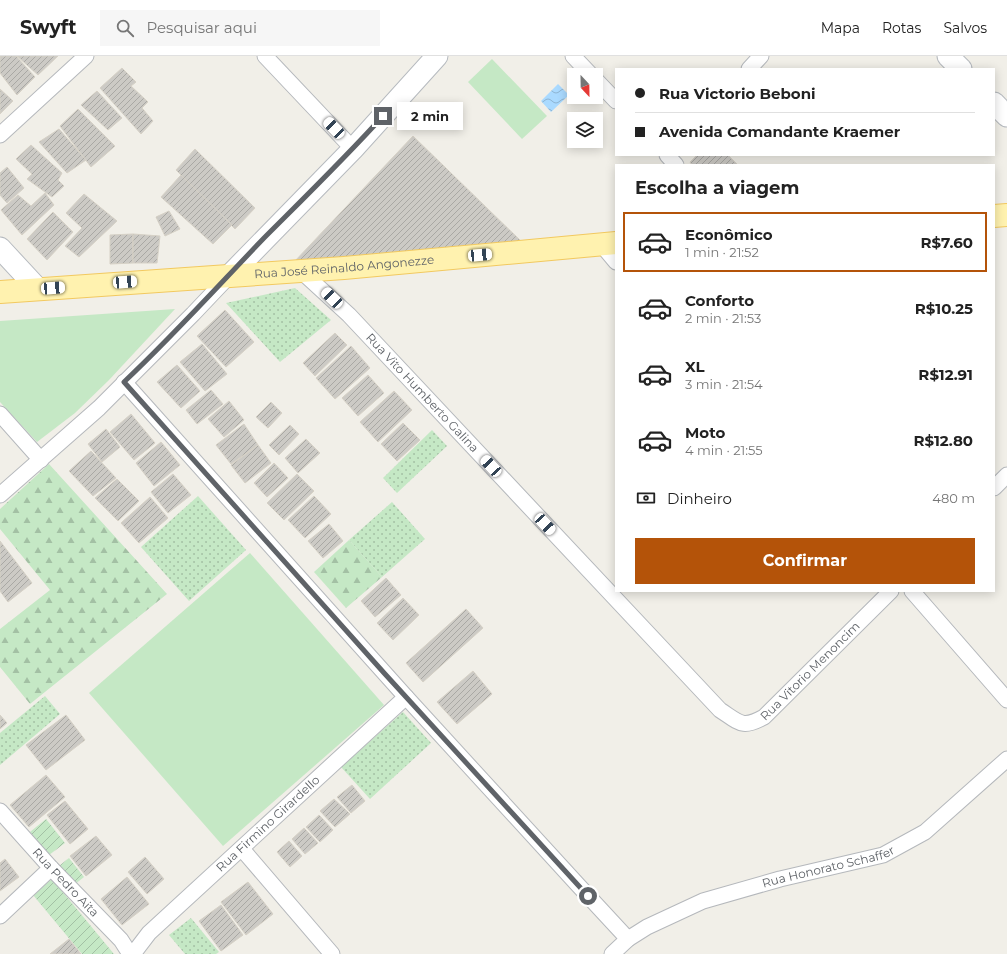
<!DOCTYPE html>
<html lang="pt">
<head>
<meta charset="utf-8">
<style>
  body { margin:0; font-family:Montserrat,sans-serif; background:#f6f6f6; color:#222; height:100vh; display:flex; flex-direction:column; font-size:15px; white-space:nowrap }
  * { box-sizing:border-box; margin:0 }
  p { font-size:13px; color:#767676 }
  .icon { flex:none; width:22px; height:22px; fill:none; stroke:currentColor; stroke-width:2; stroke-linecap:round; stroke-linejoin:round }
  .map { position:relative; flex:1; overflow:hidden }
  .details { position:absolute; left:615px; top:108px; width:380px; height:428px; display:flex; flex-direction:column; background:#fff; border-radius:0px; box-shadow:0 2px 10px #0003 }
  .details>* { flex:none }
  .hud { position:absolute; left:615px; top:12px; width:380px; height:88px; border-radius:0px; box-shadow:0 2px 10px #0003; display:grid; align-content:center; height:88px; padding:0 20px; background:#fff }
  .needle { width:26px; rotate:158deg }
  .controls { position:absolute; left:567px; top:12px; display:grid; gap:8px }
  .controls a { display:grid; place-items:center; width:36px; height:36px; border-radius:0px; background:#fff; box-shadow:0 2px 10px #0003; font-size:20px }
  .end { position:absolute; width:18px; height:18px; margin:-9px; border:5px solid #5f6368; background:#fff; box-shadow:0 0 0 2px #fff }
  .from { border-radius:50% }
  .bubble { position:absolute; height:28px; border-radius:0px; background:#fff; box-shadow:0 2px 10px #0003; font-size:13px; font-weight:700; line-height:28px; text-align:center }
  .car { position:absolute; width:12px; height:24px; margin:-12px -6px; border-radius:5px; box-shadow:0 0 3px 1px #0007; background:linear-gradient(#fff 24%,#345 0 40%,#fff 0 76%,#345 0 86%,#fff 0) }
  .hud b { display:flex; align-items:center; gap:14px; height:38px; font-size:15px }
  .hud b+b { border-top:1px solid #e0e0e0 }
  .hud i { width:10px; height:10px; background:#222 }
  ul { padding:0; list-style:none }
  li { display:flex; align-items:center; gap:12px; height:60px; margin:0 8px 6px; padding:0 12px; border:2px solid transparent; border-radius:0px }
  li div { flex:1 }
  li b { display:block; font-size:15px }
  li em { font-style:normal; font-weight:700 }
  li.active { border-color:#b45309 }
  li>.icon { width:36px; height:36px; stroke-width:1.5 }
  h2 { padding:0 20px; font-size:18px; line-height:48px }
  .pay { display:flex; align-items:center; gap:10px; height:44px; padding:0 20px; font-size:15px }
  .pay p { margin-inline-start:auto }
  .action { display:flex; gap:8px; margin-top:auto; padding:8px 20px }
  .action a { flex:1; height:46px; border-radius:0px; background:#b45309; color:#fff; font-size:16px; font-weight:700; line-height:46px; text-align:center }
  header { display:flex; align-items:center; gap:24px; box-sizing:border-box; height:56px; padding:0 20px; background:#fff; border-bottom:1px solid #e0e0e0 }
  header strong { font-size:19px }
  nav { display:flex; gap:22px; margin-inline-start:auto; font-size:14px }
  .search { width:280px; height:36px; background:#f6f6f6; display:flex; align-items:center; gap:10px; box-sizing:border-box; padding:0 14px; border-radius:0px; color:#767676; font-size:15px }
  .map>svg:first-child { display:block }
  .grass { fill:url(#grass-dots) }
  .forest { fill:url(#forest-firs) }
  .park { fill:#c5e8c5 }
  .garden { fill:url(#garden-furrows) }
  .water { fill:url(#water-waves) }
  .building { fill:url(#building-hatch); stroke:#d6d1c6 }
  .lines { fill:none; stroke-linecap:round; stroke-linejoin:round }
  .street-casing { stroke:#b5b8bc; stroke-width:17 }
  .secondary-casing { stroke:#b6babf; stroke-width:23 }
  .primary-casing { stroke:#f2c960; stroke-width:24 }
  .street { stroke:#fff; stroke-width:15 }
  .secondary { stroke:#fff; stroke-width:21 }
  .primary { stroke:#fff2af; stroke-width:22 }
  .route { stroke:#5f6368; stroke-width:5 }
  .labels { text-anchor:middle; stroke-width:3.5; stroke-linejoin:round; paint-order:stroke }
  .street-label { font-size:12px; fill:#5f6368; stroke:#fff }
</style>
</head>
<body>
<header>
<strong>Swyft</strong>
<div class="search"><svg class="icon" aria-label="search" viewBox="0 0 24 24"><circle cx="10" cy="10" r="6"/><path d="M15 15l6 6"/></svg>Pesquisar aqui</div>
<nav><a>Mapa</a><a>Rotas</a><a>Salvos</a></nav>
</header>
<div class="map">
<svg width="1007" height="898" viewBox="0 0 1007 898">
  <defs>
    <pattern id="grass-dots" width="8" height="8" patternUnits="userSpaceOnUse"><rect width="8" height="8" fill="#c5e8c5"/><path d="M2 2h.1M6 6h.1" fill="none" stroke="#a3c0a4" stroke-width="1.8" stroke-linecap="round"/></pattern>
    <pattern id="forest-firs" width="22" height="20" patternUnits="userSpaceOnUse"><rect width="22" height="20" fill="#c5e8c5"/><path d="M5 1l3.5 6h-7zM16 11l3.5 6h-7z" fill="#a3c0a4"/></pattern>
    <pattern id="garden-furrows" width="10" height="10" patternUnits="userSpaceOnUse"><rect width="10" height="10" fill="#c5e8c5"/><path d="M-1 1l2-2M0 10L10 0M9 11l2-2" fill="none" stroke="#a3c0a4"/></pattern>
    <pattern id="water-waves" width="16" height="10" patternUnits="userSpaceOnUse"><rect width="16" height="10" fill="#aadaff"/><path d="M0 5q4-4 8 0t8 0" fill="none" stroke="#8eb4d2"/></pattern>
    <pattern id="building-hatch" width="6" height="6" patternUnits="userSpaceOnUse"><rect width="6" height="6" fill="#cccac5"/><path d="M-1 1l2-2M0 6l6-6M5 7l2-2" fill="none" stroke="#a9a8a4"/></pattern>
  </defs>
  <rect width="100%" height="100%" fill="#f1efe8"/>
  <g class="grass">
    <path d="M 295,232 L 331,264 L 280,306 L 226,247 Z"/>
    <path d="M 432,374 L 447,390 L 397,437 L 383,422 Z"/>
    <path d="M 198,440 L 246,494 L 189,545 L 141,491 Z"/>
    <path d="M 392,446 L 425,483 L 382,521 L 349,484 Z"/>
    <path d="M 45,640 L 60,658 L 0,709 L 0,677 Z"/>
    <path d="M 403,656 L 431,687 L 370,743 L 341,711 Z"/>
    <path d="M 191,862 L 219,896 L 216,898 L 185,898 L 169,879 Z"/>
  </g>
  <g class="forest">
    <path d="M 49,408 L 167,538 L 30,648 L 0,611 L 0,573 L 50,534 L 0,473 L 0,453 Z"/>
    <path d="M 349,484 L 382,521 L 346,552 L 314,516 Z"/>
  </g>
  <g class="park">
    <path d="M 492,3 L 547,60 L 522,83 L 468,26 Z"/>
    <path d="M 175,253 L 109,324 L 75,357 L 37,386 L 0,346 L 0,265 Z"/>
    <path d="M 250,497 L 384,649 L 223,790 L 89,637 Z"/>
  </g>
  <g class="garden">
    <path d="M 46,763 L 65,787 L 49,799 L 30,776 Z"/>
    <path d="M 69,802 L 84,821 L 74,829 L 59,810 Z"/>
    <path d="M 52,823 L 114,898 L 82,898 L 33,839 Z"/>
  </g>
  <path class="water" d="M 558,28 L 569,39 L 551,56 L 541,45 Z"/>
  <g class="building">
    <path d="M 0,0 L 16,0 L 35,21 L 17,39 L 0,17 Z"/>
    <path d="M 17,0 L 58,0 L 38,19 Z"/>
    <path d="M 122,12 L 136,26 L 131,30 L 148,46 L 142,52 L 153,65 L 141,78 L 100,32 Z"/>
    <path d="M 0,33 L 13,45 L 0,58 Z"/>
    <path d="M 97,35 L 122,62 L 108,74 L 81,49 Z"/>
    <path d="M 78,53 L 115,90 L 91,111 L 60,70 Z"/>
    <path d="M 59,73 L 86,104 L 67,117 L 39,86 Z"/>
    <path d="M 413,80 L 524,188 L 294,206 Z"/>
    <path d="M 31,89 L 62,117 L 58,124 L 64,130 L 52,141 L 27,123 L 32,118 L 16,103 Z"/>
    <path d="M 195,93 L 255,152 L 235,173 L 176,114 Z"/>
    <path d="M 697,99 L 728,99 L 738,109 L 692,109 L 690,106 Z"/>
    <path d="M 7,111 L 24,132 L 7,147 L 0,139 L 0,117 Z"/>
    <path d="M 181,119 L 232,169 L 213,188 L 161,141 Z"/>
    <path d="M 45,137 L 54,149 L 22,179 L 1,154 L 18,139 L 31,150 Z"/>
    <path d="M 84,138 L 117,165 L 79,201 L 65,190 L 82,172 L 66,157 Z"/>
    <path d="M 169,155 L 180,173 L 165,180 L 156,161 Z"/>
    <path d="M 53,156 L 73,176 L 47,204 L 27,183 Z"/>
    <path d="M 133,178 L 133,207 L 110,208 L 110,179 Z"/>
    <path d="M 133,178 L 160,180 L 157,207 L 133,207 Z"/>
    <path d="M 225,254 L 254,286 L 226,311 L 197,280 Z"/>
    <path d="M 335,277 L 347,289 L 315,320 L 303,307 Z"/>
    <path d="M 202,288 L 227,318 L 205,335 L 180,306 Z"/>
    <path d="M 351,290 L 370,312 L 335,343 L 316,322 Z"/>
    <path d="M 177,309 L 200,335 L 181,352 L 157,326 Z"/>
    <path d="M 368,319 L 384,337 L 358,360 L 342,342 Z"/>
    <path d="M 211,334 L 223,348 L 197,368 L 186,354 Z"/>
    <path d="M 394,335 L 412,354 L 378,386 L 360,366 Z"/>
    <path d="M 229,345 L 244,364 L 224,381 L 208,363 Z"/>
    <path d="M 271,346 L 282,357 L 268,372 L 256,361 Z"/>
    <path d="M 131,358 L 155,387 L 134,404 L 110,376 Z"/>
    <path d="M 403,367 L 420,384 L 397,405 L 381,388 Z"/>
    <path d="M 244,368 L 258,389 L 231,408 L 216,389 Z"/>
    <path d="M 290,369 L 299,378 L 279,399 L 269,389 Z"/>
    <path d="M 106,373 L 120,391 L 102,406 L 88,388 Z"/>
    <path d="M 306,383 L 320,397 L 298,417 L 285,402 Z"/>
    <path d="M 161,386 L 180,409 L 154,430 L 136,407 Z"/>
    <path d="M 258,389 L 271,407 L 245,427 L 231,409 Z"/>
    <path d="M 91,395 L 116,422 L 93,440 L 69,415 Z"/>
    <path d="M 274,407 L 288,422 L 267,441 L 254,427 Z"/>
    <path d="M 173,418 L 191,439 L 168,457 L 151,436 Z"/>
    <path d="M 297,418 L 314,435 L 284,464 L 267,447 Z"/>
    <path d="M 117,423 L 139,445 L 118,465 L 95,442 Z"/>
    <path d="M 314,440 L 331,458 L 305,482 L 288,464 Z"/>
    <path d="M 150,441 L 168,462 L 139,487 L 121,467 Z"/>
    <path d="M 329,468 L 343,485 L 323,502 L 308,485 Z"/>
    <path d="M 0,485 L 32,527 L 8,546 L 0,535 Z"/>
    <path d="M 386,522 L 401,539 L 375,561 L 361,545 Z"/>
    <path d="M 403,542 L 419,559 L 393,584 L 377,567 Z"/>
    <path d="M 466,553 L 483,572 L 423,626 L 406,607 Z"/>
    <path d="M 473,615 L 492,638 L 457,668 L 437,646 Z"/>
    <path d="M 0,659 L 7,667 L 0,673 Z"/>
    <path d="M 66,659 L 85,684 L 46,714 L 26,689 Z"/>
    <path d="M 46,719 L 65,741 L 29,771 L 10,749 Z"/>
    <path d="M 352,729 L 365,745 L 351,757 L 337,741 Z"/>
    <path d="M 334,743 L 350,758 L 335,771 L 320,755 Z"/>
    <path d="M 65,745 L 88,773 L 70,788 L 47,759 Z"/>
    <path d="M 319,759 L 333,774 L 320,786 L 306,771 Z"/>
    <path d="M 304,772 L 318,787 L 305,798 L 292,783 Z"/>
    <path d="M 96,780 L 112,799 L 86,820 L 70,800 Z"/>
    <path d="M 289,785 L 302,800 L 290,811 L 277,796 Z"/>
    <path d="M 145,801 L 164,823 L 147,838 L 128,816 Z"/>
    <path d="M 5,803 L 19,821 L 0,835 L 0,807 Z"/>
    <path d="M 127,821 L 149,848 L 122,869 L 101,843 Z"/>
    <path d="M 248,826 L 273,858 L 246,879 L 221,846 Z"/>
    <path d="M 221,849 L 243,879 L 221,895 L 199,865 Z"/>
    <path d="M 69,883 L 81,898 L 50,898 Z"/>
  </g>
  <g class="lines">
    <defs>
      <g id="street">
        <path d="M 265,0 L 353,93"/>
        <path d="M 573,0 L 591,19"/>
        <path d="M 749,13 L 761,0"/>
        <path d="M 596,24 L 616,45"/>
        <path d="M 0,79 L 86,0"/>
        <path d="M 667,99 L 676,109"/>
        <path d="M 601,188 L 616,206"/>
        <path id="s1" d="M 301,215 L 349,259 L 720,654 C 740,667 742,673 764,661 L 891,535"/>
        <path d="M 124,326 L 406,641 L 578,829 L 628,883"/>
        <path d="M 0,358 L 41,404"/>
        <path d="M 994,432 L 1007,419"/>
        <path d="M 0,439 L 99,352 L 193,258 L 230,219"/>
        <path d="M 912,535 L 1007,644"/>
        <path id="s2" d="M 0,755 L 51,812 L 121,884 L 130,898"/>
        <path d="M 242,793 L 332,898"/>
        <path d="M 0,860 L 51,812"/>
        <path id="s3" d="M 133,898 L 149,877 L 406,641"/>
        <path id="s4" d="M 612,898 L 628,883 L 647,871 L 703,845 L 780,823 L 883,799 L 925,776 L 1007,703"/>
      </g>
      <g id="secondary">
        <path d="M 948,0 L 961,13"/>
        <path d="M 994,47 L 1007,60"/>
        <path d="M 0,192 L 38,233"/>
        <path d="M 230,219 L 353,93 L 437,0"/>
      </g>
      <g id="primary">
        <path d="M 994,160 L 1007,159"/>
        <path id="s5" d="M 0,236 L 344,212 L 616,187"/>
      </g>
    </defs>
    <use href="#street" class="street-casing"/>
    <use href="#secondary" class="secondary-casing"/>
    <use href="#primary" class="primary-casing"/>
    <use href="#street" class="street"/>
    <use href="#secondary" class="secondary"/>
    <use href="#primary" class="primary"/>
  </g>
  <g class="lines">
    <path class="route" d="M 383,60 C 345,102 304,142 264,182 C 218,230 173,280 124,326 L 385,618 L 588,840"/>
  </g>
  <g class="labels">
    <g class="street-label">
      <text dy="4" stroke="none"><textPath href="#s5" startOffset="345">Rua José Reinaldo Angonezze</textPath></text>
      <text dy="4" stroke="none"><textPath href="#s1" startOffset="172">Rua Vito Humberto Galina</textPath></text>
      <text dy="4" stroke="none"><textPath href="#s1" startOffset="721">Rua Vitorio Menoncim</textPath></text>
      <text dy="4" stroke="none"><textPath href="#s3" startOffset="188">Rua Firmino Girardello</textPath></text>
      <text dy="4" stroke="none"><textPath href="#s4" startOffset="236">Rua Honorato Schaffer</textPath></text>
      <text dy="4" stroke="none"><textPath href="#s2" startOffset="97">Rua Pedro Aita</textPath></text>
    </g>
  </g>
</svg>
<div class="controls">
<a><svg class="needle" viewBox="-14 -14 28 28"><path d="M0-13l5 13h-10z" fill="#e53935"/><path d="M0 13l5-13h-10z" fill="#767676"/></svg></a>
<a><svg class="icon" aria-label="layers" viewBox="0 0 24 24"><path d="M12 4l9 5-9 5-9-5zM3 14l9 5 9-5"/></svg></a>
</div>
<i class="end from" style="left:588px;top:840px"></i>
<i class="end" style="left:383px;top:60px"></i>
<div class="bubble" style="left:397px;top:46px;width:66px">2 min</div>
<i class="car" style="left:334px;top:72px;rotate:316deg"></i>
<i class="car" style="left:480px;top:199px;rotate:85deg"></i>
<i class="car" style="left:125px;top:226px;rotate:86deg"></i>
<i class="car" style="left:53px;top:232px;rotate:86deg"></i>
<i class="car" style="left:332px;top:242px;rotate:314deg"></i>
<i class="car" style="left:491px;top:410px;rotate:317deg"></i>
<i class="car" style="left:545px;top:468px;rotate:137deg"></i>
<div class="hud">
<b><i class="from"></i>Rua Victorio Beboni</b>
<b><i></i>Avenida Comandante Kraemer</b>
</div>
<section class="details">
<h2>Escolha a viagem</h2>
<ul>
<li class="active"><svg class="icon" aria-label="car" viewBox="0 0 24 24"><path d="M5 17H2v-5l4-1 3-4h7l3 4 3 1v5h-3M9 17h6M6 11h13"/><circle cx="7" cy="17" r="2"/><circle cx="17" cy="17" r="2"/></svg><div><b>Econômico</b><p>1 min · 21:52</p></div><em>R$7.60</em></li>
<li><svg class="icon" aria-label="car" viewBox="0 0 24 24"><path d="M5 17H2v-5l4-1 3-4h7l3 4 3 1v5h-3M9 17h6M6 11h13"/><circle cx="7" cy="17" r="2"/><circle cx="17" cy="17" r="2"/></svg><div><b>Conforto</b><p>2 min · 21:53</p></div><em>R$10.25</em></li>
<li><svg class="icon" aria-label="car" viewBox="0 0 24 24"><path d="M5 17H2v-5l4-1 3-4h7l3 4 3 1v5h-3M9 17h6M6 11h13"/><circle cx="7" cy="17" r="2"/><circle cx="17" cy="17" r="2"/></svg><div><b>XL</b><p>3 min · 21:54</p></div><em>R$12.91</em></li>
<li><svg class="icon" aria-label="car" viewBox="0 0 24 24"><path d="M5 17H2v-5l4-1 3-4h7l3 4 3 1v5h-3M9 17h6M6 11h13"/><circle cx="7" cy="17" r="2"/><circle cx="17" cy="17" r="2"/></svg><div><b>Moto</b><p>4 min · 21:55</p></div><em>R$12.80</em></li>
</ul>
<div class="pay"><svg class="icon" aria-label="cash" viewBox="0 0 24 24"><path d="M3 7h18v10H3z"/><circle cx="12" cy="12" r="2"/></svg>Dinheiro<p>480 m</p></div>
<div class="action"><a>Confirmar</a></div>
</section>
</div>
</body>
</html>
